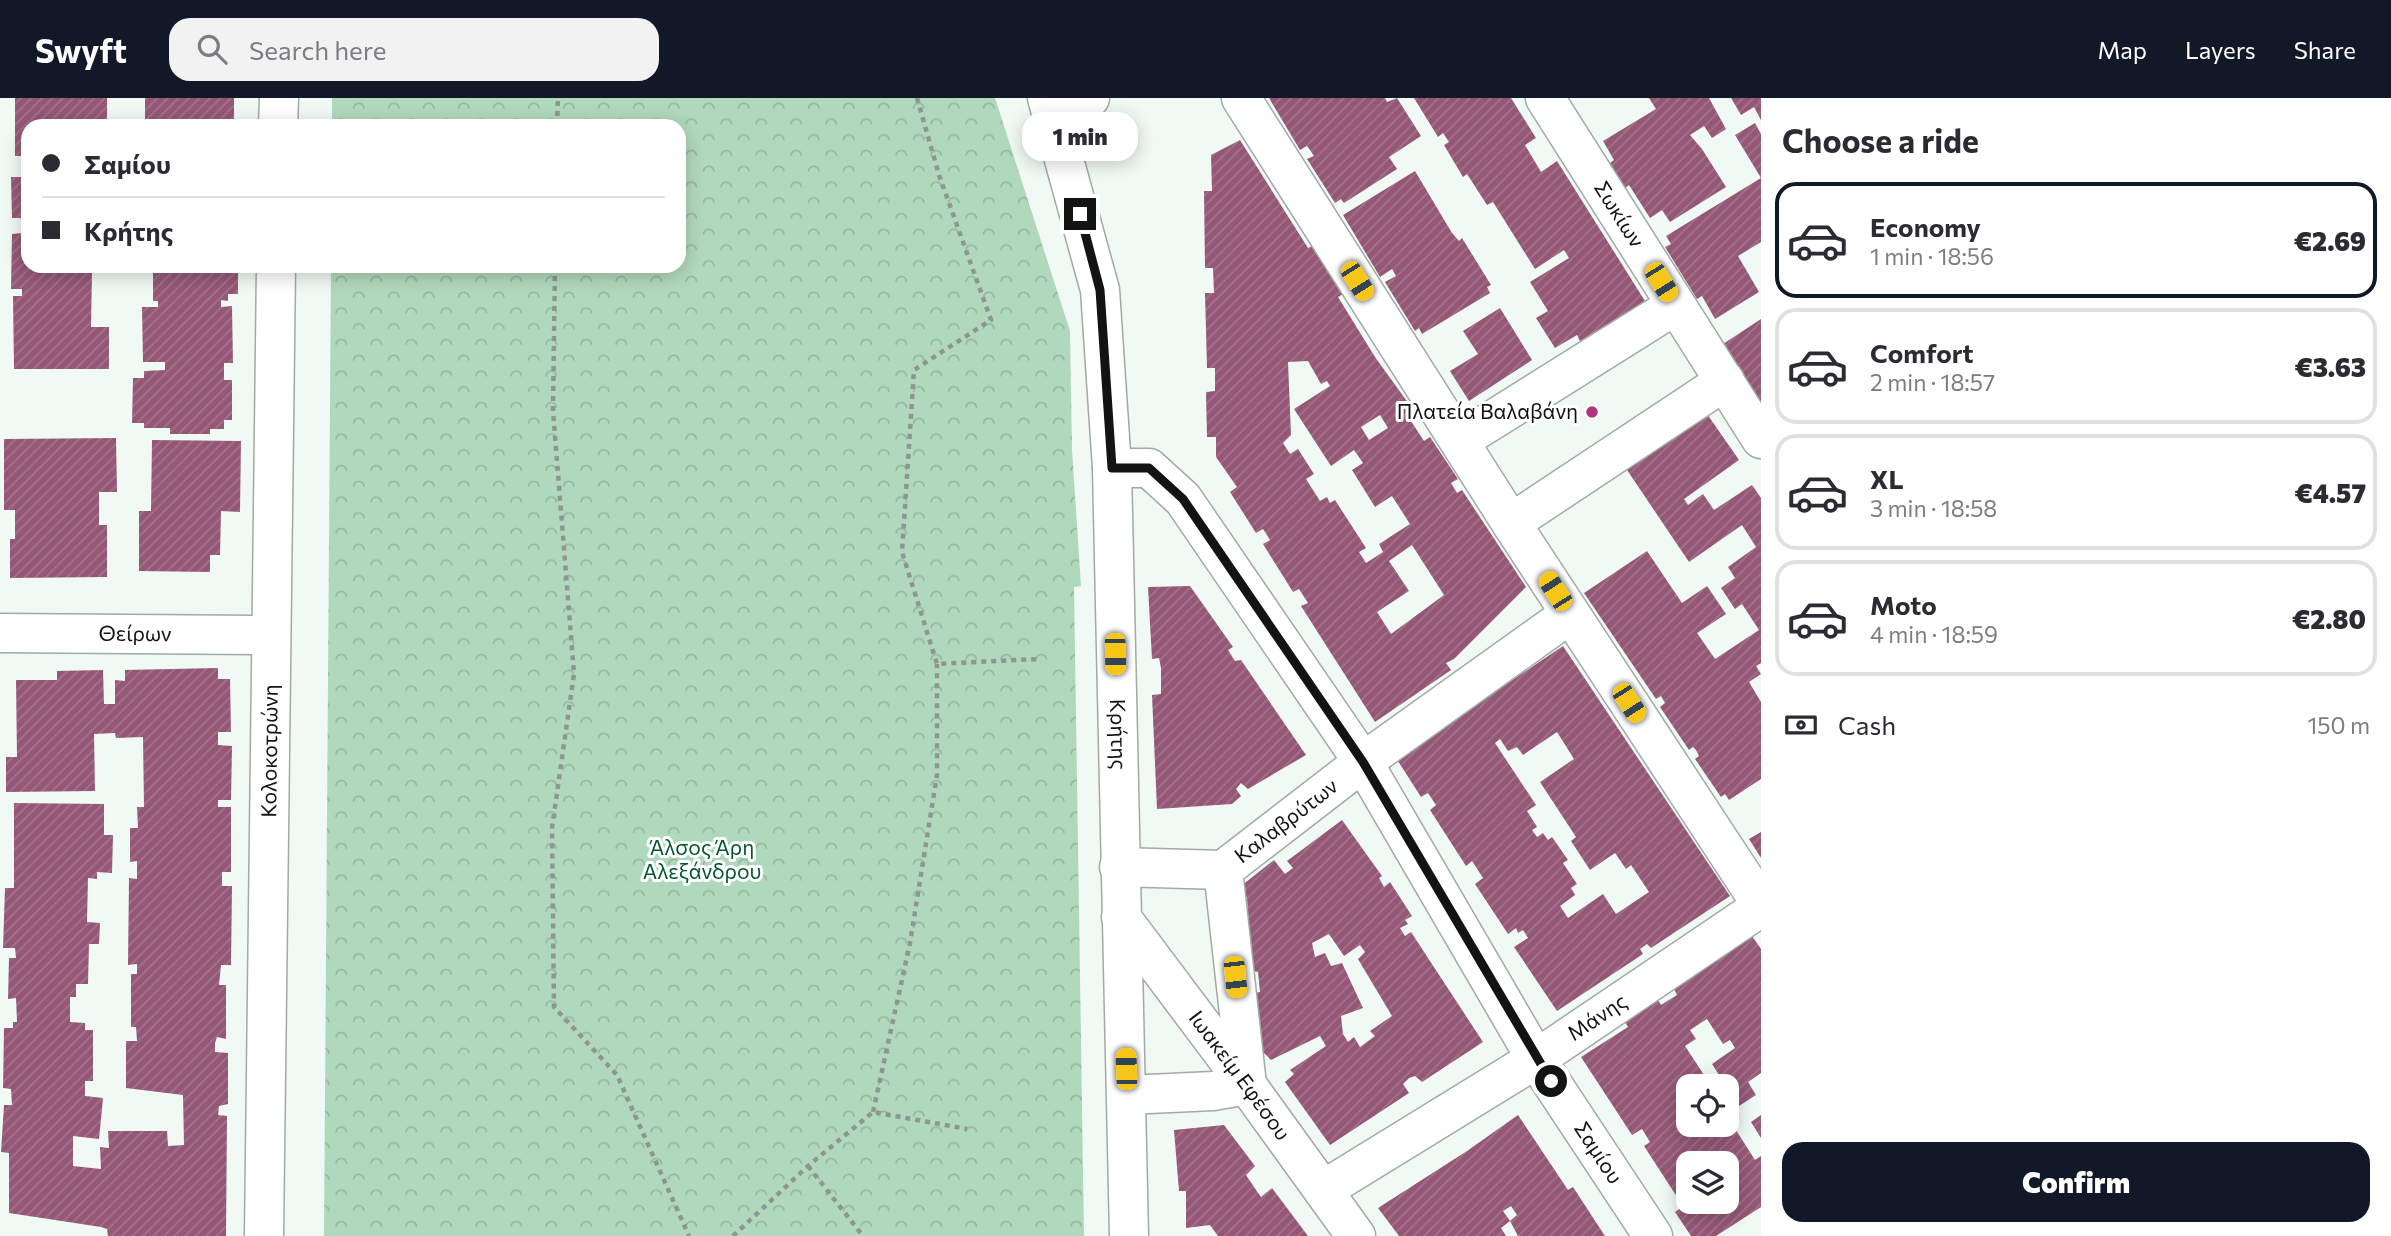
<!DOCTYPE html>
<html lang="en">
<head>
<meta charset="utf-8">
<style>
  body { margin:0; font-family:Commissioner,sans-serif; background:#f2f2f3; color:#2b2b33; height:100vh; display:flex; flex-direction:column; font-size:26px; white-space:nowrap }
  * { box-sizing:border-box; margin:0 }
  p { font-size:23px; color:#7c7c81 }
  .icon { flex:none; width:38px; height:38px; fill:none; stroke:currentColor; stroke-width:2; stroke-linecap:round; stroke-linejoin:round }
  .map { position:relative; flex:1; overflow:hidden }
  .details { display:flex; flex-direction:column; background:#fff; width:630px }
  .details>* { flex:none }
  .top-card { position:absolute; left:21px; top:21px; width:665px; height:154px; border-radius:21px; box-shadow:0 4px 18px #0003; display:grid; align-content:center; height:154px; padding:0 21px; background:#fff }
  .controls { position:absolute; left:1676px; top:976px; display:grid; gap:14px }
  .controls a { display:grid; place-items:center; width:63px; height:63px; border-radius:14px; background:#fff; box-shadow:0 4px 18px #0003; font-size:35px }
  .end { position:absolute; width:32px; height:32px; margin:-16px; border:9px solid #111411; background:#fff; box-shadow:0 0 0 4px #fff }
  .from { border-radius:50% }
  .bubble { position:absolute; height:49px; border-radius:21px; background:#fff; box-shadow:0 4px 18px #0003; font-size:23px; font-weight:800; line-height:49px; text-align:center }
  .car { position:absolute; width:21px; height:42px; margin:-21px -10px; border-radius:9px; box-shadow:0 0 5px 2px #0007; background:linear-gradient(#f5c518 24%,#345 0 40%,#f5c518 0 76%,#345 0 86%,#f5c518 0) }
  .top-card b { display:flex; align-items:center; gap:24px; height:66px; font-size:26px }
  .top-card b+b { border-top:2px solid #e1e1e2 }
  .top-card i { width:18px; height:18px; background:#2b2b33 }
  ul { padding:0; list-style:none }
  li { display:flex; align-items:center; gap:21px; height:116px; margin:0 14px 10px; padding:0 7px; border:4px solid #e1e1e2; border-radius:21px }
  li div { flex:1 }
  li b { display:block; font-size:26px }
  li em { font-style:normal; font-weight:800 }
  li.on { border-color:#111827 }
  li>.icon { width:63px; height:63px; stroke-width:1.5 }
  h2 { padding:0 21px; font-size:32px; line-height:84px }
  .pay { display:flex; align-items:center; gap:18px; height:77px; padding:0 21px; font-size:26px }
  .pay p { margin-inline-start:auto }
  .button { display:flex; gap:14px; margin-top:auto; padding:14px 21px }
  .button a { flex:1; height:80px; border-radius:21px; background:#111827; color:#fff; font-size:28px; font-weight:800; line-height:80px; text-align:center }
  header { display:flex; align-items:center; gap:42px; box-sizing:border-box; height:98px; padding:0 35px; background:#111827; color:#fff }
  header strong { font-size:33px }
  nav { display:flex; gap:38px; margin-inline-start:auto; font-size:24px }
  .search { width:490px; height:63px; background:#f2f2f3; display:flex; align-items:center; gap:18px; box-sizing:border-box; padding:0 24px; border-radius:21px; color:#7c7c81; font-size:26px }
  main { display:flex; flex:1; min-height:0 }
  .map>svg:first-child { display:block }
  .park { fill:url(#park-crowns) }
  .building { fill:url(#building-hatch); fill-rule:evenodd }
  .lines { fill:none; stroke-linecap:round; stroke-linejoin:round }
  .minor-casing { stroke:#a1aaa4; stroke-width:41 }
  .path { stroke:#8f9691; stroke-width:4.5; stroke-dasharray:5 5; stroke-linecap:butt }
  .minor { stroke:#fff; stroke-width:38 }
  .route { stroke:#111411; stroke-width:9 }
  .poi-dot { fill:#b3337e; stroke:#fff; stroke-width:2.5 }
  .labels { text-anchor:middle; stroke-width:6; stroke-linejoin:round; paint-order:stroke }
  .street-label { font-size:21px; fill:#111411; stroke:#fff }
  .poi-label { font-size:21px; fill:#111411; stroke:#fff; text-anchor:end }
  .park-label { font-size:21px; fill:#055730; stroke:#fff }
</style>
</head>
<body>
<header>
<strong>Swyft</strong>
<div class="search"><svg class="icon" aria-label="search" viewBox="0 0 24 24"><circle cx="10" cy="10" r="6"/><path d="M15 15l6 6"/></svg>Search here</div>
<nav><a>Map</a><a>Layers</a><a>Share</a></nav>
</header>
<main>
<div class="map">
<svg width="1761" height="1138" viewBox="0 0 1761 1138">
  <defs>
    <pattern id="park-crowns" width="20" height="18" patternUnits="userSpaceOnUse" patternTransform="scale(1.75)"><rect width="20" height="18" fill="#b0d8bc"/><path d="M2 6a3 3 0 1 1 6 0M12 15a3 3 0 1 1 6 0" fill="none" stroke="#96b8a1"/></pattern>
    <pattern id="building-hatch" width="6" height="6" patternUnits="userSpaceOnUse" patternTransform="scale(1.75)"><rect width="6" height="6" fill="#965777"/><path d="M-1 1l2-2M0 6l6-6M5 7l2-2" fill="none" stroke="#a0748a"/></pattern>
  </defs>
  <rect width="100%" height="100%" fill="#f0f9f3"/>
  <path class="park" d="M 332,0 L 995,0 L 1070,233 L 1072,352 L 1081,488 L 1074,489 L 1084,1138 L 324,1138 L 331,168 L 679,168 L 679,28 L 332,28 Z"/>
  <g class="building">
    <path d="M 15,0 L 107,0 L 107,28 L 28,28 L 28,168 L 107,168 L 107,174 L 92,174 L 91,229 L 109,229 L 109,271 L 14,271 L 13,198 L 22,198 L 22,191 L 11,191 L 12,136 L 22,135 L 22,120 L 12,120 L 11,79 L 21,79 L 21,58 L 15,58 Z"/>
    <rect x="145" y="0" width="89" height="28"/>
    <path d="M 1269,0 L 1385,0 L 1387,4 L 1397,0 L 1421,38 L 1389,59 L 1397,71 L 1344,105 L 1341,101 L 1335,105 L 1307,61 L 1314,58 L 1310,52 L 1307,48 L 1300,52 Z"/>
    <path d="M 1414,0 L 1511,0 L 1536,40 L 1525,47 L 1541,74 L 1557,63 L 1645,203 L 1580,243 L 1577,237 L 1555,250 L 1536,220 L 1548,213 L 1530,184 L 1569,160 L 1564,152 L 1535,171 L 1493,104 L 1487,107 L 1467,76 L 1463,79 L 1444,47 L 1449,44 L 1443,35 L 1438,39 Z"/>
    <path d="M 1649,0 L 1709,0 L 1726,31 L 1712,40 L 1704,28 L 1690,37 L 1702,51 L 1726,89 L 1670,124 L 1662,112 L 1650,120 L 1629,87 L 1625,90 L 1610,65 L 1614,62 L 1603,43 L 1656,11 Z"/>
    <path d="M 1731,0 L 1761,0 L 1761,22 L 1754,9 L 1741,17 Z"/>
    <path d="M 1755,25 L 1761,36 L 1761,144 L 1738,158 L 1759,194 L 1715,221 L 1702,198 L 1697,201 L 1665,149 L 1671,146 L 1666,138 L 1761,80 L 1735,37 Z"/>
    <path d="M 1240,42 L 1308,150 L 1312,148 L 1343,196 L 1338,199 L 1375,259 L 1414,313 L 1407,317 L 1424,343 L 1430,339 L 1458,381 L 1451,385 L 1457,395 L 1462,392 L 1526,489 L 1454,561 L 1446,565 L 1451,572 L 1375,624 L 1301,508 L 1308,505 L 1299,491 L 1293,494 L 1263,446 L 1270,442 L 1267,437 L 1263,431 L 1256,435 L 1230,394 L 1237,389 L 1216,359 L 1216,339 L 1207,339 L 1206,294 L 1215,293 L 1215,270 L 1207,270 L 1205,195 L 1214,195 L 1213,170 L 1205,170 L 1204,93 L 1212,93 L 1211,57 ZM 1308,263 L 1321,286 L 1327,283 L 1330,288 L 1294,311 L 1331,368 L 1354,352 L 1363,365 L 1352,372 L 1375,409 L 1392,398 L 1410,426 L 1379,446 L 1383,454 L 1366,465 L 1359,454 L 1366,450 L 1335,402 L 1330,405 L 1327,399 L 1320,403 L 1306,381 L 1314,376 L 1298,351 L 1290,356 L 1283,345 L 1291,337 L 1288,264 ZM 1380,317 L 1388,330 L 1369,342 L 1361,329 ZM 1412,447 L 1444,497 L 1391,536 L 1377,514 L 1409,493 L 1389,463 Z"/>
    <path d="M 1415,73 L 1452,135 L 1459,143 L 1462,140 L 1491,187 L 1487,189 L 1490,195 L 1422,236 L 1419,230 L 1415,233 L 1385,184 L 1396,178 L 1392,171 L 1380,179 L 1343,117 Z"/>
    <path d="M 159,168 L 238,168 L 238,196 L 228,196 L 228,203 L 221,202 L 221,209 L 232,208 L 233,265 L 224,265 L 224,282 L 232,282 L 232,322 L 224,322 L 224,331 L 210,331 L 210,336 L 170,336 L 170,330 L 144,330 L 144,325 L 132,325 L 133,280 L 144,280 L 144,273 L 165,272 L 165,264 L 143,264 L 142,209 L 158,209 L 158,203 L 153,203 L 153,173 L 159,173 Z"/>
    <path d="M 1500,210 L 1532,262 L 1469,303 L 1450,273 L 1478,256 L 1463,233 Z"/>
    <path d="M 1761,221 L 1761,309 L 1717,250 Z"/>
    <path d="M 1705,313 L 1739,362 L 1684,401 L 1688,407 L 1703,396 L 1714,412 L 1752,387 L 1761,400 L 1761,565 L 1756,568 L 1761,576 L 1749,584 L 1761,604 L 1761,681 L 1729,702 L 1725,696 L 1721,699 L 1695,661 L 1699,658 L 1696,652 L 1693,649 L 1689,652 L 1660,609 L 1665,605 L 1661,598 L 1656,601 L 1584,495 L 1647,453 L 1682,505 L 1707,488 L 1726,516 L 1697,535 L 1715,561 L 1759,532 L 1742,506 L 1735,511 L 1721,490 L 1735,480 L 1728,469 L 1756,449 L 1742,427 L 1689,464 L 1625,369 Z"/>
    <path d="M 116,340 L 117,394 L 99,394 L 99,427 L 107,427 L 107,479 L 10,480 L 10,441 L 15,441 L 15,412 L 4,412 L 4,341 Z"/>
    <path d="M 152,342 L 241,343 L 240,414 L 221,413 L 220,457 L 210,457 L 210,474 L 139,473 L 139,413 L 151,413 Z"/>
    <path d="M 1190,488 L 1233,549 L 1228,552 L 1235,563 L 1241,562 L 1306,657 L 1248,691 L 1241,685 L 1236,691 L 1241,698 L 1232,706 L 1157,711 L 1152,597 L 1161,596 L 1161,570 L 1159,560 L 1152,561 L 1148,489 Z"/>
    <path d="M 1563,548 L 1730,798 L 1651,850 L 1647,846 L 1640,851 L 1643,856 L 1557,913 L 1514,849 L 1528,840 L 1523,832 L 1518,835 L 1516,830 L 1508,836 L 1475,786 L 1483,780 L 1476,769 L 1472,763 L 1466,768 L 1430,712 L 1436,707 L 1428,695 L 1421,699 L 1396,660 ZM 1557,634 L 1574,661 L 1540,684 L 1576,739 L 1571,743 L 1590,772 L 1615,755 L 1626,771 L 1631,767 L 1649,794 L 1616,816 L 1603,796 L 1568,820 L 1560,808 L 1575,797 L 1571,790 L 1577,786 L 1563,765 L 1568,762 L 1552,739 L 1548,742 L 1543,735 L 1537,739 L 1532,732 L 1537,729 L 1527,713 L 1536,707 L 1495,645 L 1500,641 L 1508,653 L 1517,649 L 1523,657 Z"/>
    <path d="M 218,570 L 218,581 L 230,581 L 231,634 L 218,634 L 218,647 L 232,648 L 231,702 L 218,702 L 218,709 L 231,709 L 231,774 L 222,774 L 222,788 L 232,788 L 231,867 L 221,867 L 219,887 L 226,887 L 226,941 L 217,939 L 215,945 L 215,954 L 228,955 L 228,1006 L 219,1008 L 218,1017 L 227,1018 L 226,1138 L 108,1138 L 107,1131 L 101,1129 L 9,1115 L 9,1055 L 1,1054 L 4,1007 L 12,1007 L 11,991 L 3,990 L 4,930 L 13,930 L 13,924 L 17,924 L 16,900 L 8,901 L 9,860 L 16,860 L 15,850 L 3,850 L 5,790 L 14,790 L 14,705 L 104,706 L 104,737 L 113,737 L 112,775 L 97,774 L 97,781 L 88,780 L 87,824 L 100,825 L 99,846 L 89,846 L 88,886 L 76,886 L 76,899 L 70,899 L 70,924 L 85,925 L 85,932 L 93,932 L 93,983 L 85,983 L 85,998 L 103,1000 L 99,1041 L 73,1038 L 73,1068 L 101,1071 L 100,1049 L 109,1050 L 108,1033 L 167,1033 L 168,1048 L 184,1047 L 183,997 L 126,990 L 126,943 L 137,943 L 136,929 L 131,929 L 131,876 L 137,876 L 137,866 L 128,867 L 129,780 L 137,781 L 137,763 L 130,764 L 130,730 L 138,730 L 137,709 L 144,709 L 143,639 L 116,640 L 115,635 L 94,636 L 95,693 L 6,694 L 6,659 L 17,659 L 16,582 L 57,582 L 57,573 L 103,572 L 104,606 L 115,606 L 115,582 L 125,583 L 125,572 Z"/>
    <path d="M 1342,722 L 1382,778 L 1379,780 L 1384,789 L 1390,784 L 1412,818 L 1405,822 L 1408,826 L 1400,830 L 1405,838 L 1411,834 L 1483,944 L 1422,984 L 1415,978 L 1409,980 L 1403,986 L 1409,995 L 1330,1047 L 1285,984 L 1294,976 L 1290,972 L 1326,948 L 1320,938 L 1271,962 L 1255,946 L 1253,895 L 1260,894 L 1258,874 L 1252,873 L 1247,800 L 1241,788 L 1274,762 L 1285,776 L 1293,770 L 1287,763 ZM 1329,836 L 1344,858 L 1360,847 L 1365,854 L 1358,861 L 1392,918 L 1370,933 L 1375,938 L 1360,949 L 1354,939 L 1348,944 L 1343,936 L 1341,918 L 1363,910 L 1342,865 L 1331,868 L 1325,855 L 1315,859 L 1312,845 Z"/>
    <path d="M 1761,734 L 1761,760 L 1749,741 Z"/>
    <path d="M 1752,838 L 1761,851 L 1761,975 L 1748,984 L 1756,997 L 1739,1008 L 1712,966 L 1735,950 L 1730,942 L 1723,946 L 1707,921 L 1690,932 L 1696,941 L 1685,948 L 1710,986 L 1705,989 L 1689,989 L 1689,999 L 1686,1001 L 1689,1005 L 1689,1027 L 1727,1027 L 1727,1018 L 1755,1062 L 1761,1058 L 1761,1109 L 1716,1138 L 1691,1138 L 1675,1114 L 1690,1104 L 1727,1104 L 1727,1066 L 1689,1066 L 1689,1102 L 1685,1097 L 1679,1102 L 1644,1048 L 1650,1044 L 1642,1031 L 1632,1037 L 1581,959 L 1628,929 L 1625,924 L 1658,902 L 1661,907 L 1677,897 L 1673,889 Z"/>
    <path d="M 1518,1017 L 1568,1092 L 1573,1089 L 1605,1138 L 1518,1138 L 1510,1123 L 1517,1117 L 1511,1108 L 1503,1113 L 1510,1123 L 1501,1130 L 1506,1138 L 1399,1138 L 1378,1110 L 1467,1053 Z"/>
    <path d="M 1761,1017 L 1761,1040 L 1751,1024 Z"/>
    <path d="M 1224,1027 L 1255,1068 L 1246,1077 L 1256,1092 L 1261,1099 L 1272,1090 L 1308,1138 L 1218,1138 L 1210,1127 L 1186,1130 L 1186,1093 L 1179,1093 L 1174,1032 Z"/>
  </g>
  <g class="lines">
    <defs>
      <g id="minor">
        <path id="s1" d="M 1047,0 L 1100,192 L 1112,370 L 1129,1138"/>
        <path d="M 1241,0 L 1511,425 L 1761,806"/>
        <path id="s2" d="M 1545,0 L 1761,341"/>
        <path d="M 1053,16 L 1090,0"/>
        <path d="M 278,28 L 279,0"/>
        <path d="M 1459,343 L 1676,207"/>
        <path id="s3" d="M 1112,370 L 1149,370 L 1183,401 L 1363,664 L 1536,961 L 1653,1138"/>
        <path d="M 1511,425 L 1725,283"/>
        <path id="s4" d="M 0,535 L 271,537"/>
        <path id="s5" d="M 1119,769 L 1223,772 L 1363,664 L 1570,516"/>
        <path id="s6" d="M 1121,819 L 1247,987 L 1356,1138"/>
        <path d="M 1127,997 L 1213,993 L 1247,987 L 1223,772"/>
        <path id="s7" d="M 1323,1092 L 1536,961 L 1761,809"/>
        <path id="s8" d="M 264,1138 L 276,168"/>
      </g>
    </defs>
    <use href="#minor" class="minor-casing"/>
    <g class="path">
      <path d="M 917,0 L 939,77 L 991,222 L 914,272 L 902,454 L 937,566 L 1039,561"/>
      <path d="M 557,28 L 558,0"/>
      <path d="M 555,168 L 553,313 L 574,576 L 552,730 L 554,909 L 617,977 L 689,1138"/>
      <path d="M 873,1014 L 910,845 L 937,677 L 937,566"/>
      <path d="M 808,1068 L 863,1138"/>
      <path d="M 733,1138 L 808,1068 L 873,1014 L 967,1031"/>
    </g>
    <use href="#minor" class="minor"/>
  </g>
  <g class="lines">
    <path class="route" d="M 1080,116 L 1100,192 L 1112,370 L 1149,370 L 1183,401 L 1363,664 L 1551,983"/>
  </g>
  <circle class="poi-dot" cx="1592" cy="314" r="7"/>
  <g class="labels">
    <g class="street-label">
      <text dy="7" stroke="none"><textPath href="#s2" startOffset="138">Σωκίων</textPath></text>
      <text dy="7" stroke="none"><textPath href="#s4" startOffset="135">Θείρων</textPath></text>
      <text dy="7" stroke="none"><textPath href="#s1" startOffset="644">Κρήτης</textPath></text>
      <text dy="7" stroke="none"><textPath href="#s8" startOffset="485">Κολοκοτρώνη</textPath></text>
      <text dy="7" stroke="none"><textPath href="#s5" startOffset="184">Καλαβρύτων</textPath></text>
      <text dy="7" stroke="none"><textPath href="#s7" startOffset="324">Μάνης</textPath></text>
      <text dy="7" stroke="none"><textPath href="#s6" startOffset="198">Ιωακείμ Εφέσου</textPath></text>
      <text dy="7" stroke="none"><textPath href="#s3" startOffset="858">Σαμίου</textPath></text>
    </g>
    <g class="poi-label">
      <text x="1578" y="321">Πλατεία Βαλαβάνη</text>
    </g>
    <g class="park-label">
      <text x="702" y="757">Άλσος Άρη<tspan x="702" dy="24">Αλεξάνδρου</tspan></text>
    </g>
  </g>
</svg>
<div class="controls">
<a><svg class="icon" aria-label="locate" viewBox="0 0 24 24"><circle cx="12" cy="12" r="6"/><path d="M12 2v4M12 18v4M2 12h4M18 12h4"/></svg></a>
<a><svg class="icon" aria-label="layers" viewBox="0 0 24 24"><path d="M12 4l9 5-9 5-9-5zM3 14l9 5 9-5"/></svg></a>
</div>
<i class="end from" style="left:1551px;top:983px"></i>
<i class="end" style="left:1080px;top:116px"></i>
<div class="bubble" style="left:1022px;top:14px;width:116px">1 min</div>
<i class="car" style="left:1357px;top:183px;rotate:148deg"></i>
<i class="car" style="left:1661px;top:184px;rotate:148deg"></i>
<i class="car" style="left:1555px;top:493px;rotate:327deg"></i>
<i class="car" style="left:1115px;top:556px;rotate:179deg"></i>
<i class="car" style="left:1629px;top:605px;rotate:147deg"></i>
<i class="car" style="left:1235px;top:879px;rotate:174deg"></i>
<i class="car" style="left:1126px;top:971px;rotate:358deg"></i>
<div class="top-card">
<b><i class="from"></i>Σαμίου</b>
<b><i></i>Κρήτης</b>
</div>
</div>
<section class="details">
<h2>Choose a ride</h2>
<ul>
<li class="on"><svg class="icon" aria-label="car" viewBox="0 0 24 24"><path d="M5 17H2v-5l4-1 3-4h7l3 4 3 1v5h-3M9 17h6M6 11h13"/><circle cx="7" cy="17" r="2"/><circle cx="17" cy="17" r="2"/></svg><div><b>Economy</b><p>1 min · 18:56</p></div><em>€2.69</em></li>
<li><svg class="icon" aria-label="car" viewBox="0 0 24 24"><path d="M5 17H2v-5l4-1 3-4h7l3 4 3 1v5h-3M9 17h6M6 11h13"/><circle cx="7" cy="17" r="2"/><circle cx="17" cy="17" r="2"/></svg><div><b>Comfort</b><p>2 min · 18:57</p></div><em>€3.63</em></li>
<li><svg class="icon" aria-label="car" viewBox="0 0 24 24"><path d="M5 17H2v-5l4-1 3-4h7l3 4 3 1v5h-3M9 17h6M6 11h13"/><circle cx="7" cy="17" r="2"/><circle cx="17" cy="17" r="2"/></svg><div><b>XL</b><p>3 min · 18:58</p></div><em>€4.57</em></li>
<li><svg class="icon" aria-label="car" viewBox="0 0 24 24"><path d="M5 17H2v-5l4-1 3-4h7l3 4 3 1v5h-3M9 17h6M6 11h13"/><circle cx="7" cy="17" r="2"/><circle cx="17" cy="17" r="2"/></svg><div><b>Moto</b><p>4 min · 18:59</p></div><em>€2.80</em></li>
</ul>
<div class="pay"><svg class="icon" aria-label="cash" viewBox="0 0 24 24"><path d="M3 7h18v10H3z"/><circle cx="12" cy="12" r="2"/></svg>Cash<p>150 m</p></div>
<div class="button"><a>Confirm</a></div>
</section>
</main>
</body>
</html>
